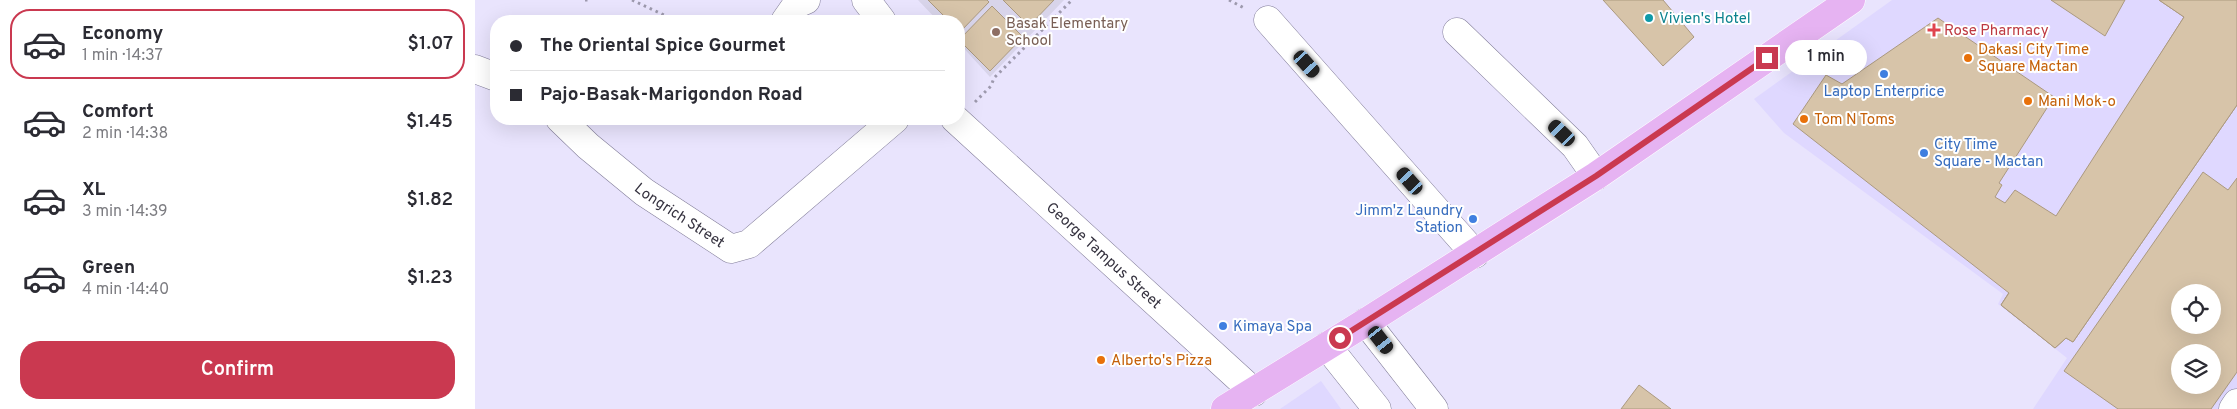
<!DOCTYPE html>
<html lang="en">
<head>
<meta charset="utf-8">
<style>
  body { margin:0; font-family:Overpass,sans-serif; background:#f2f2f3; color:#2b2b33; height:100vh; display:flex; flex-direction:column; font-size:19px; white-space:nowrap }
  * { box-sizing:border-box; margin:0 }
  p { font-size:16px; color:#7c7c81 }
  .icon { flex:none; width:28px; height:28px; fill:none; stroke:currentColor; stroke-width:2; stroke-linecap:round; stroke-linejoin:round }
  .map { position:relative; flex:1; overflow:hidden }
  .sheet { display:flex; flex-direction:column; background:#fff; width:475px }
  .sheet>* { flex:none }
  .hud { position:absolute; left:15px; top:15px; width:475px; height:110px; border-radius:20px; box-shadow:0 5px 20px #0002; display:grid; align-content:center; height:110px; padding:0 20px; background:#fff }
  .buttons { position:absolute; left:1696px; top:284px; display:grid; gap:10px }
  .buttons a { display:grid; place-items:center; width:50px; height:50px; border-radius:50%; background:#fff; box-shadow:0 5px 20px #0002; font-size:25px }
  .end { position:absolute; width:22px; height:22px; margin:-11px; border:6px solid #ca3950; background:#fff; box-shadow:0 0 0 2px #fff }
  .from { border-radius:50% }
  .bubble { position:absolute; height:35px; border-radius:18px; background:#fff; box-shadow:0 5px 20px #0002; font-size:16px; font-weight:600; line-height:35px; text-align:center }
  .car { position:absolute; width:15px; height:30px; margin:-15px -8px; border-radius:6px; box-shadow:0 0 4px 1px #0007; background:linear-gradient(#222 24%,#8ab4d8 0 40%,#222 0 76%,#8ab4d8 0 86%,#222 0) }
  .hud b { display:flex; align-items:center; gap:18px; height:48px; font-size:19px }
  .hud b+b { border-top:1px solid #e1e1e2 }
  .hud i { width:12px; height:12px; background:#2b2b33 }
  ul { padding:9px 0 0; list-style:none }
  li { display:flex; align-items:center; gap:15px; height:70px; margin:0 10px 8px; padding:0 10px; border:2px solid transparent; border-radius:20px }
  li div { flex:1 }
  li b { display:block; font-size:19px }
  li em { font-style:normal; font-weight:600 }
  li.active { border-color:#ca3950 }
  li>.icon { width:45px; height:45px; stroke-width:1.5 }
  .button { display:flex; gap:10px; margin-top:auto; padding:10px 20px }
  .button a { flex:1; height:58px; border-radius:20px; background:#ca3950; color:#fff; font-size:20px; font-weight:600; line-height:58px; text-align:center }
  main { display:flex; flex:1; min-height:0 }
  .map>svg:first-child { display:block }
  .built { fill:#dfd8ff; fill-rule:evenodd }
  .education { fill:#d8d4ea }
  .building { fill:#d7c4a9; stroke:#ab997f; fill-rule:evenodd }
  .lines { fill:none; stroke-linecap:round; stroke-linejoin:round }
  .minor-casing { stroke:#827d99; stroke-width:29 }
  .major-casing { stroke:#fff; stroke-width:29 }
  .path { stroke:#9d99ad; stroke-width:3; stroke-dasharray:2.5 4; stroke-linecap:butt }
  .minor { stroke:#fff; stroke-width:28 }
  .major { stroke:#e6b3f2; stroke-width:28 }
  .route { stroke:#ca3950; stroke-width:6 }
  .culture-dot { fill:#0f9aa8; stroke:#fff; stroke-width:2 }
  .health-dot { fill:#e0444e; stroke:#fff; stroke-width:2 }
  .education-dot { fill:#8d6e63; stroke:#fff; stroke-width:2 }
  .food-dot { fill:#e8710a; stroke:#fff; stroke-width:2 }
  .shop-dot { fill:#3f7fe0; stroke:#fff; stroke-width:2 }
  .labels { text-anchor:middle; stroke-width:4; stroke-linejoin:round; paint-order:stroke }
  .culture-label { font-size:15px; fill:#0d838f; stroke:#fff; text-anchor:start }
  .education-label { font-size:15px; fill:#785e54; stroke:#fff; text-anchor:start }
  .health-label { font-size:15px; fill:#be3a42; stroke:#fff; text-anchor:start }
  .food-label { font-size:15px; fill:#c56008; stroke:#fff; text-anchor:start }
  .shop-label { font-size:15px; fill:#366cbe; stroke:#fff; text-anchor:start }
  .street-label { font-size:15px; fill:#35323f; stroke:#fff }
</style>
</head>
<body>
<main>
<section class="sheet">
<ul>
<li class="active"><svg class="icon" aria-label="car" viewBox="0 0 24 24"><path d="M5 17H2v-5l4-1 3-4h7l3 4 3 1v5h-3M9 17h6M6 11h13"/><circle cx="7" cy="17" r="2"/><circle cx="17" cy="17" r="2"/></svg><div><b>Economy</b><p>1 min · 14:37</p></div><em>$1.07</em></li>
<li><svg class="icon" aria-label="car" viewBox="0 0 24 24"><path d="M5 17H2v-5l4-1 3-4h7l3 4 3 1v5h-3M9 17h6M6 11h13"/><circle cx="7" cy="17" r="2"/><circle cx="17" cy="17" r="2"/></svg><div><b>Comfort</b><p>2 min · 14:38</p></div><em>$1.45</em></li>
<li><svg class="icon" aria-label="car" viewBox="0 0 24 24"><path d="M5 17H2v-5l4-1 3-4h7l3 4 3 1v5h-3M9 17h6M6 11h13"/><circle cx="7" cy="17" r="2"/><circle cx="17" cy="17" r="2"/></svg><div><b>XL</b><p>3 min · 14:39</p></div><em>$1.82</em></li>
<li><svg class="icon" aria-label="car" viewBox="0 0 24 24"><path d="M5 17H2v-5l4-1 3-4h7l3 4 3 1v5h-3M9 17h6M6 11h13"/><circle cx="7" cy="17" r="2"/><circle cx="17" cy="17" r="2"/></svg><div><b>Green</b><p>4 min · 14:40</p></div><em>$1.23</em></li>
</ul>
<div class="button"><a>Confirm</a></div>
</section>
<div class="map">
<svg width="1762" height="409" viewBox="0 0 1762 409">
  <rect width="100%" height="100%" fill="#e9e4fd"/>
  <g class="built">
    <path d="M 1417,0 L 1762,0 L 1762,409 L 1558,409 L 1592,358 L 1523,304 L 1528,294 L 1309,133 L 1279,99 ZM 1705,292 L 1738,292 L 1738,325 L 1705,325 ZM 1705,352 L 1738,352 L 1738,385 L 1705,385 Z"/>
    <path d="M 846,381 L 866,409 L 805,409 Z"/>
  </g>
  <path class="education" d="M 443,0 L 589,0 L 515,77 L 484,43 L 484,21 L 463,21 Z"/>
  <g class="building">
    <path d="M 453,0 L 512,0 L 514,2 L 485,32 L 484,21 L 474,21 Z"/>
    <path d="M 528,0 L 579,0 L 554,26 Z"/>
    <path d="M 1128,0 L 1188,0 L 1219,37 L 1188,66 Z"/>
    <path d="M 1576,0 L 1650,0 L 1630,36 Z"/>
    <path d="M 1684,0 L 1762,0 L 1762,105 L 1598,342 L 1591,338 L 1580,348 L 1526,305 L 1709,17 Z"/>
    <path d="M 1684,0 L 1762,0 L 1762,105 L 1598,342 L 1591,338 L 1580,348 L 1526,305 L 1534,293 L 1318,124 L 1351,75 L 1367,84 L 1463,18 L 1579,97 L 1524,183 L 1527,185 L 1520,197 L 1530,203 L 1540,190 L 1581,216 L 1709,17 Z"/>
    <path d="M 517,6 L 548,37 L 515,71 L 484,40 Z"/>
    <path d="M 1728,172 L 1753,190 L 1762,178 L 1762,372 L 1736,409 L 1643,409 L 1589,371 ZM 1705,292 L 1738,292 L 1738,325 L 1705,325 ZM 1705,352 L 1738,352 L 1738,385 L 1705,385 Z"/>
    <path d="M 1164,385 L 1196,409 L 1146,409 Z"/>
  </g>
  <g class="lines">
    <defs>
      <g id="minor">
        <path d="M 391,0 L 407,21"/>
        <path d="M 793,20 L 1000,254"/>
        <path d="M 310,21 L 322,4 L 331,0"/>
        <path d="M 982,32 L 1100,146 L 1121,176"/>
        <path d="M 0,69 L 21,77"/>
        <path id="s1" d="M 85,119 L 113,146 L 169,192 L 256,249 L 274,244 L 420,119"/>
        <path id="s2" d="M 480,119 L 779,392"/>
        <path d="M 891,322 L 959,409"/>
        <path d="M 852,346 L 902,409"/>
        <path d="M 1758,409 L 1762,403"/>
      </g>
      <path id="major" d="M 750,409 L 891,322 L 1121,176 L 1376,0"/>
    </defs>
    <use href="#minor" class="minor-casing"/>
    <use href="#major" class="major-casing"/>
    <g class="path">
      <path d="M 110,0 L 113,0"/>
      <path d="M 157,0 L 202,21"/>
      <path d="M 754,0 L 771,9"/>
      <path d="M 500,102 L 516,86 L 519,78 L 597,0"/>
    </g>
    <use href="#minor" class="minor"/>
    <use href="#major" class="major"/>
  </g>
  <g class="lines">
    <path class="route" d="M 865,338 L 1121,176 L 1292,58"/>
  </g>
  <circle class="culture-dot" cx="1174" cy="18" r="5"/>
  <path class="health-dot" d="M1456.5 22.5h5v5h5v5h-5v5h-5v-5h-5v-5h5z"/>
  <circle class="education-dot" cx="521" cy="32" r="5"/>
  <g class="food-dot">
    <circle cx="1493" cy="58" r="5"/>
    <circle cx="1553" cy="101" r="5"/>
    <circle cx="1329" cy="119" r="5"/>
    <circle cx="626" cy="360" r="5"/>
  </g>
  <g class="shop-dot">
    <circle cx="1409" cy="74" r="5"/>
    <circle cx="1449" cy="153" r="5"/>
    <circle cx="998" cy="219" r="5"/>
    <circle cx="748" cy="326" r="5"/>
  </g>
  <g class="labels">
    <g class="culture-label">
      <text x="1184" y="23">Vivien's Hotel</text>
    </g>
    <g class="education-label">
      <text x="531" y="28">Basak Elementary<tspan x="531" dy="17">School</tspan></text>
    </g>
    <g class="health-label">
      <text x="1469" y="35">Rose Pharmacy</text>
    </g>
    <g class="food-label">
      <text x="1503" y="54">Dakasi City Time<tspan x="1503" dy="17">Square Mactan</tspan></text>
      <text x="1563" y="106">Mani Mok-o</text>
      <text x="1339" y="124">Tom N Toms</text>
      <text x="636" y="365">Alberto's Pizza</text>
    </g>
    <g class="shop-label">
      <text x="1409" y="96" text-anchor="middle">Laptop Enterprice</text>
      <text x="1459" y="149">City Time<tspan x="1459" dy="17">Square - Mactan</tspan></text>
      <text x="988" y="215" text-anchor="end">Jimm'z Laundry<tspan x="988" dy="17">Station</tspan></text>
      <text x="758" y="331">Kimaya Spa</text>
    </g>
    <g class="street-label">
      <text dy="5" stroke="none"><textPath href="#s1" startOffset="154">Longrich Street</textPath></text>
      <text dy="5" stroke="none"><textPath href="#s2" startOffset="202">George Tampus Street</textPath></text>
    </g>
  </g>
</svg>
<div class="buttons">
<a><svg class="icon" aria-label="locate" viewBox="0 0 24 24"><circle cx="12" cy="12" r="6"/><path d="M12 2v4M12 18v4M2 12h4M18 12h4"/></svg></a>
<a><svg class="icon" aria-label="layers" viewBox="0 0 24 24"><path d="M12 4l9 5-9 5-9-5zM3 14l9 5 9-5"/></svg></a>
</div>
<i class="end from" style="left:865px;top:338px"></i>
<i class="end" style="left:1292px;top:58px"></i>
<div class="bubble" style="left:1310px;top:40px;width:82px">1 min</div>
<i class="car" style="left:832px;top:64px;rotate:138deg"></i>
<i class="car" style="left:1087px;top:133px;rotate:314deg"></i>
<i class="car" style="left:935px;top:181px;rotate:318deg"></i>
<i class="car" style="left:906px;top:340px;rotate:142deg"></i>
<div class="hud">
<b><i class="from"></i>The Oriental Spice Gourmet</b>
<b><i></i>Pajo-Basak-Marigondon Road</b>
</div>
</div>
</main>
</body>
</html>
